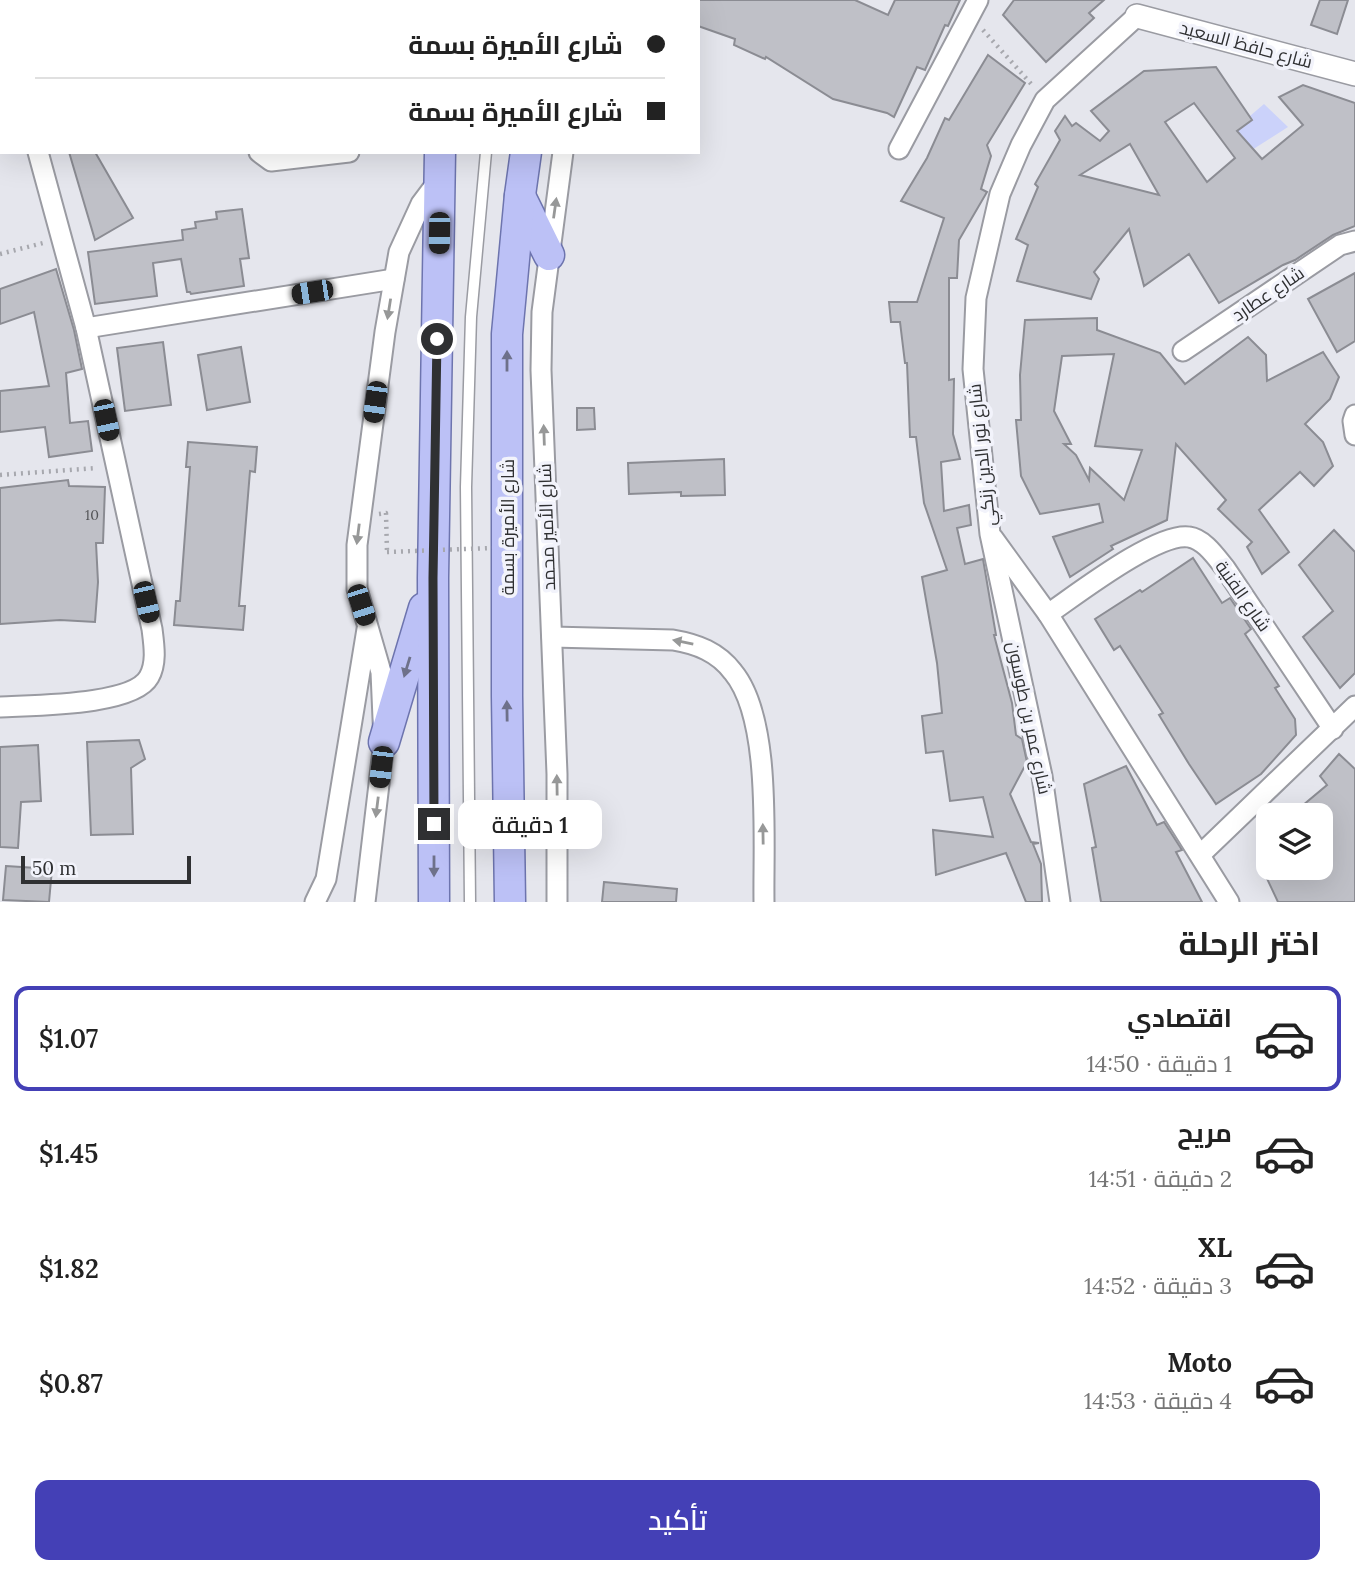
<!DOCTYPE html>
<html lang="ar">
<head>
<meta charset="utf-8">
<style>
  body { margin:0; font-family:Lora,Cairo,serif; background:#f2f2f2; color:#222; direction:rtl; height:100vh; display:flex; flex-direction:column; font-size:26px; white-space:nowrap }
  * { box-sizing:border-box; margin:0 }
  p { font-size:23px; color:#767676 }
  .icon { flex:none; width:38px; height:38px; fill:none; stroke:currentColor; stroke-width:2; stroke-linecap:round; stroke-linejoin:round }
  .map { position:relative; height:902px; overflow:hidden; direction:ltr }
  .side { display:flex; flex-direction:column; background:#fff; flex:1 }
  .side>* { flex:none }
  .banner { position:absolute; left:0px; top:0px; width:700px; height:154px; box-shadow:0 7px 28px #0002; direction:rtl; display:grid; align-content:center; height:154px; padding:0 35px; background:#fff }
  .fabs { position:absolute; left:1256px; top:803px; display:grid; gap:14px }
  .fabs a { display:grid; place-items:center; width:77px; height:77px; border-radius:14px; background:#fff; box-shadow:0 7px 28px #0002; font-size:35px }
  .scale { position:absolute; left:21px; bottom:18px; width:170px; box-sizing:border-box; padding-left:7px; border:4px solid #2f3032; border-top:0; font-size:19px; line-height:24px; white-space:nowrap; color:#2f3032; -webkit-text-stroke:5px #f2f3fb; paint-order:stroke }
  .end { position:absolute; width:32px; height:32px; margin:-16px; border:9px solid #2f3032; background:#fff; box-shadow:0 0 0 4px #fff }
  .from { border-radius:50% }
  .bubble { position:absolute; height:49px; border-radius:14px; background:#fff; box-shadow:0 7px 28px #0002; font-size:23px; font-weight:600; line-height:49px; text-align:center; direction:rtl }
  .car { position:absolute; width:21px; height:42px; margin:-21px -10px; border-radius:9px; box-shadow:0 0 5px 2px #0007; background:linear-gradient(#222 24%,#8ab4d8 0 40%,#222 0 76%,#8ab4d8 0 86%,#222 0) }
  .banner b { display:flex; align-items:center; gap:24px; height:66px; font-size:26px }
  .banner b+b { border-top:2px solid #e0e0e0 }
  .banner i { width:18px; height:18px; background:#222 }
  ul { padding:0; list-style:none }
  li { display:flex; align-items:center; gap:21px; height:105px; margin:0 14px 10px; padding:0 21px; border:4px solid transparent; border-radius:14px }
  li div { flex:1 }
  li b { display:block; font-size:26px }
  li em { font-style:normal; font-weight:600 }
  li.on { border-color:#4440b6 }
  li>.icon { width:63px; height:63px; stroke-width:1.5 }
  h2 { padding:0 35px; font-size:32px; line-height:84px }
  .primary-button { display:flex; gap:14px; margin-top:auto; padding:14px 35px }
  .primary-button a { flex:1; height:80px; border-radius:14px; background:#4440b6; color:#fff; font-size:28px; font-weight:600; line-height:80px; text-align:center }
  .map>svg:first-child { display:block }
  .green { fill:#cbd2fa }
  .forest { fill:#919ae7 }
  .building { fill:#bfc0c7; stroke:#8b8c93; stroke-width:2; fill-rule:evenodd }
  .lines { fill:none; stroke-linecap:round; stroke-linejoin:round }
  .service-casing { stroke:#9a9ba2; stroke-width:13 }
  .minor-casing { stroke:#9a9ba2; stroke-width:23 }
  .tertiary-casing { stroke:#9a9ba2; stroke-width:26 }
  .primary-casing { stroke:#6d74ae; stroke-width:33 }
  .path { stroke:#a7a8ae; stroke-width:4.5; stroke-dasharray:2 5; stroke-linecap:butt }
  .service { stroke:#fff; stroke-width:10 }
  .minor { stroke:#fff; stroke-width:19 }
  .tertiary { stroke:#fff; stroke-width:23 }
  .primary { stroke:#bcc1f6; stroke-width:30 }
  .path-bridge { stroke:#a7a8ae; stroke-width:4.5; stroke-dasharray:2 5; stroke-linecap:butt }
  .oneway { fill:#979898 }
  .oneway2 { fill:#6e718a }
  .route { stroke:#2f3032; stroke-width:9 }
  .labels { text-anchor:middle; stroke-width:7; stroke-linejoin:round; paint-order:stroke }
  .number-label { font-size:14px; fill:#535457 }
  .street-label { font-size:18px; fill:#2f3032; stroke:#f2f3fb }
</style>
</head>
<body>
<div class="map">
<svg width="1355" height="902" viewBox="0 0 1355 902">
  <rect width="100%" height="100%" fill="#e5e6ed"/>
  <path class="green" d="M 1264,104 L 1288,127 L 1236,160 L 1222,140 Z"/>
  <path class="forest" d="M 32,0 L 242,0 L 33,2 Z"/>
  <g class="building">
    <path d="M 698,0 L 855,0 L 888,15 L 895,0 L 960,0 L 948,26 L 945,25 L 925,70 L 917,67 L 894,117 L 887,113 L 833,99 L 766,57 L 765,59 L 734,45 L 735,39 L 698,26 Z"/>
    <path d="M 1014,0 L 1104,0 L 1089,13 L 1094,18 L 1046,62 L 1003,15 Z"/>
    <path d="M 1320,0 L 1348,0 L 1337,34 L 1311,25 Z"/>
    <path d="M 988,55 L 1025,83 L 987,145 L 991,156 L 981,189 L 987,192 L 959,240 L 957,278 L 949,278 L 949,380 L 954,379 L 953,434 L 960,459 L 941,462 L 944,511 L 969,505 L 971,525 L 957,528 L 965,564 L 983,559 L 996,635 L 994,635 L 1012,703 L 1016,735 L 1022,739 L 1027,762 L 1010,794 L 1031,842 L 1039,843 L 1033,844 L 1041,864 L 1042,902 L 1026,902 L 1006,853 L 936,875 L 933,830 L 993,837 L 983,797 L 950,801 L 943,751 L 926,753 L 922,716 L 942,713 L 937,663 L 922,577 L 947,570 L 924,503 L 916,437 L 910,437 L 907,363 L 905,363 L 900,322 L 891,322 L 889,302 L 917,302 L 944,218 L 901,201 L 927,158 L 945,118 L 949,120 Z"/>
    <path d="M 1216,67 L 1252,120 L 1237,131 L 1262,159 L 1303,125 L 1279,97 L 1303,85 L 1355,103 L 1355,226 L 1333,235 L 1295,260 L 1283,265 L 1219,303 L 1189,254 L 1144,286 L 1129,229 L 1094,272 L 1099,279 L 1091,299 L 1017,281 L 1028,245 L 1016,239 L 1038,187 L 1035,184 L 1060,140 L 1055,131 L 1065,116 L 1072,126 L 1076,123 L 1100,141 L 1109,131 L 1091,111 L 1144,71 ZM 1194,103 L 1235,158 L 1207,182 L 1165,122 ZM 1130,144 L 1159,195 L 1080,175 Z"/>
    <path d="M 69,152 L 95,152 L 133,218 L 95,240 Z"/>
    <path d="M 242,209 L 249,258 L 240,259 L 244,286 L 191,294 L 190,292 L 187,292 L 181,259 L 153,263 L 157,296 L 95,304 L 88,252 L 183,240 L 182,230 L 196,228 L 195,222 L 217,219 L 216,212 Z"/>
    <path d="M 56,269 L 74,330 L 82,369 L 66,373 L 70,423 L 88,421 L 92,451 L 49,457 L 45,427 L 0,432 L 0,391 L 49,386 L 34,312 L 0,324 L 0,289 Z"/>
    <path d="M 1355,273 L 1355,341 L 1337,352 L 1308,299 Z"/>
    <path d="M 1097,318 L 1097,330 L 1160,353 L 1185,384 L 1248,337 L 1266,355 L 1267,381 L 1323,352 L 1339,377 L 1330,399 L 1305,424 L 1323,442 L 1333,466 L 1314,486 L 1300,472 L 1259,510 L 1289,552 L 1262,574 L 1247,547 L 1252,542 L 1218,509 L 1226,500 L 1176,444 L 1167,520 L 1111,546 L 1113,549 L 1070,577 L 1053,537 L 1103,522 L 1099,504 L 1040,514 L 1021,476 L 1016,420 L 1021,420 L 1020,375 L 1025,320 ZM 1114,354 L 1095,446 L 1142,450 L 1124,500 L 1090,468 L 1089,480 L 1076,455 L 1064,444 L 1071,444 L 1054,411 L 1062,356 Z"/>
    <path d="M 163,342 L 171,405 L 125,411 L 117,348 Z"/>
    <path d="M 241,347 L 250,402 L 207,410 L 198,355 Z"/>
    <path d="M 577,408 L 594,408 L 595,429 L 577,430 Z"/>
    <path d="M 188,442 L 257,447 L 255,472 L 250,471 L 239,606 L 245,606 L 243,630 L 174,625 L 176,601 L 180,601 L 190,467 L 186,467 Z"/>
    <path d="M 724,459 L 725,495 L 681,496 L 681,492 L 629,494 L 628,463 Z"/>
    <path d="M 68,480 L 69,486 L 105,487 L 103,543 L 96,543 L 98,582 L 95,622 L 60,620 L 0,624 L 0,488 Z"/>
    <path d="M 1334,530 L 1355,552 L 1355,673 L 1340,688 L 1303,637 L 1333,611 L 1299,565 Z"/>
    <path d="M 1193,558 L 1222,603 L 1230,598 L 1251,629 L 1245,634 L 1279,686 L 1275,688 L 1295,719 L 1296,735 L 1261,774 L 1216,804 L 1189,764 L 1159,715 L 1163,713 L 1120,646 L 1114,650 L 1095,619 L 1140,590 L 1142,592 Z"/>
    <path d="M 139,740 L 145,759 L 131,768 L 133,834 L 91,835 L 87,742 Z"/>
    <path d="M 38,745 L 41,801 L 21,802 L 18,848 L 0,847 L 0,747 Z"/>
    <path d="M 1339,754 L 1355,769 L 1355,902 L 1278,902 L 1262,868 L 1321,868 L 1321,816 L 1290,816 L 1327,785 L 1320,776 Z"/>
    <path d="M 1126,766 L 1157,825 L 1164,822 L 1182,850 L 1176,852 L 1202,902 L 1101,902 L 1092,848 L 1096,847 L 1084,784 Z"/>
    <path d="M 6,866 L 52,869 L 49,902 L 3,900 Z"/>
    <path d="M 604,882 L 677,889 L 676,902 L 602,902 Z"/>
  </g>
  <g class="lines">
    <defs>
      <g id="service">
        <path d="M 506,2 L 507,0"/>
        <path d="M 470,902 L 466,487 L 471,317 L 486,152"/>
      </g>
      <g id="minor">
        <path d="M 584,2 L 585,0"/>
        <path d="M 899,149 L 978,0"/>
        <path d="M 259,152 L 271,161 L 349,152"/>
        <path d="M 86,328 L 394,279"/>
        <path d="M 1183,351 L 1340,245 L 1355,241"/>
        <path d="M 1355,415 L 1353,421 L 1355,435"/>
        <path d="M 993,538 L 1048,614 L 1229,902"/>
        <path d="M 1048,614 C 1076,595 1157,532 1189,537 C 1204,539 1216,557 1225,568 L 1333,729"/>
        <path d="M 552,637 L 673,640 C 697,644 718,652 733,672 C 772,719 763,841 764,902"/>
        <path d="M 0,707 C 32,705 133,706 149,677 C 157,663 154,645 152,629 L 86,328 L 38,152"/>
        <path d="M 1201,854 L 1355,706"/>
        <path d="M 315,902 L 326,879 L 367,629"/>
        <path d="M 365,902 L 384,742 L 381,672 L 357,589 L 357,545 L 385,332 L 399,252 L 421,204 L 439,180"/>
        <path d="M 557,902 L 557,774 L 541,370 L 542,312 L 563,152"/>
        <path d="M 1060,902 L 1042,776 L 990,534 L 973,369 L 976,298 L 1000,194 L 1021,145 L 1045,100 L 1137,16"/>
      </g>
      <path id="tertiary" d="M 1137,16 L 1355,74"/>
      <g id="primary">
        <path d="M 462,2 L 463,0"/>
        <path d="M 549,2 L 549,0"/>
        <path d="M 520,196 L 549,255"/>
        <path d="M 384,742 L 424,608"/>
        <path d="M 434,902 L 433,578 L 440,152"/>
        <path d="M 510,902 L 507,696 L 507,334 L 520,195 L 526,152"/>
      </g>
    </defs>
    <use href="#service" class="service-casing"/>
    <use href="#minor" class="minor-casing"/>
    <use href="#tertiary" class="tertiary-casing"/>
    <use href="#primary" class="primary-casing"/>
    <g class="path">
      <path d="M 983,30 L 1033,86"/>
      <path d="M 0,254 L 43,243"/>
      <path d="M 0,475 L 97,468"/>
      <path d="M 379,514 L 386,513 L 387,552"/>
    </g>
    <use href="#service" class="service"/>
    <use href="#minor" class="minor"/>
    <use href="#tertiary" class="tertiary"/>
    <use href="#primary" class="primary"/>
    <path class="path-bridge" d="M 387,552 L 492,548"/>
  </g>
  <defs><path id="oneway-solid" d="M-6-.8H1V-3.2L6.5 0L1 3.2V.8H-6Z" transform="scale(1.75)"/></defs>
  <g class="oneway">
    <use href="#oneway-solid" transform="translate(555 208) rotate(-82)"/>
    <use href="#oneway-solid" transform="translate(389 309) rotate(99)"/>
    <use href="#oneway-solid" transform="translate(544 435) rotate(-92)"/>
    <use href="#oneway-solid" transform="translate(358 534) rotate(97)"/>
    <use href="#oneway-solid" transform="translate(683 642) rotate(-169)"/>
    <use href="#oneway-solid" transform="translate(557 785) rotate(-91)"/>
    <use href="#oneway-solid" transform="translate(377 807) rotate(97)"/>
    <use href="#oneway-solid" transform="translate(763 834) rotate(-91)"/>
  </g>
  <g class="oneway2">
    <use href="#oneway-solid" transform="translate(507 361) rotate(-90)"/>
    <use href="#oneway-solid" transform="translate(407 667) rotate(107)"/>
    <use href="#oneway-solid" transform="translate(507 711) rotate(-91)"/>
    <use href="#oneway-solid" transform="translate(434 866) rotate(90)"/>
  </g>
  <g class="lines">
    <path class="route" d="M 434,824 L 433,578 L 437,339"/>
  </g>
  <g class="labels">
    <g class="number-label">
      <text x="92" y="520">10</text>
    </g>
    <g class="street-label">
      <text transform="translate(1246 45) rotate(15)" y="6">شارع حافظ السعيد</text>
      <text transform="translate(1268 294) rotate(-34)" y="6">شارع عطارد</text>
      <text transform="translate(982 455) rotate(-96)" y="6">شارع نور الدين زنكي</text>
      <text transform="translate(508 527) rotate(-90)" y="6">شارع الأميرة بسمة</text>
      <text transform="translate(547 527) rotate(-92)" y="6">شارع الأمير محمد</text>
      <text transform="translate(1243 596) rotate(55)" y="6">شارع الفنية</text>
      <text transform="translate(1029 718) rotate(78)" y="6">شارع عمر بن طوسون</text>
    </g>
  </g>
</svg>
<div class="fabs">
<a><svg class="icon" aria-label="layers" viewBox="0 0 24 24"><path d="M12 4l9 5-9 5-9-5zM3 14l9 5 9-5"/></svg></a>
</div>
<div class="scale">50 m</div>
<i class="end from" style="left:437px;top:339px"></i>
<i class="end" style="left:434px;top:824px"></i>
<div class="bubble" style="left:458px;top:800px;width:144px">1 دقيقة</div>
<i class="car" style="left:439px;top:233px;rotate:181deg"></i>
<i class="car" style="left:312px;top:292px;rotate:261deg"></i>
<i class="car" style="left:375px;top:402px;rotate:188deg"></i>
<i class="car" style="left:106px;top:420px;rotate:168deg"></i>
<i class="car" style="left:146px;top:602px;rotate:167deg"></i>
<i class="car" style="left:361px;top:605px;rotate:162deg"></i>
<i class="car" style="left:381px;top:767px;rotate:187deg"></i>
<div class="banner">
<b><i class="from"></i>شارع الأميرة بسمة</b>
<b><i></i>شارع الأميرة بسمة</b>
</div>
</div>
<section class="side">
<h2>اختر الرحلة</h2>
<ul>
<li class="on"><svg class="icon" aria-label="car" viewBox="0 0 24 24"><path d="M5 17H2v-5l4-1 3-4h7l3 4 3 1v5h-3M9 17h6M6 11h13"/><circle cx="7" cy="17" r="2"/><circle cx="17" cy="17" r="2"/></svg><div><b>اقتصادي</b><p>1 دقيقة · 14:50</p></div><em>$1.07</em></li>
<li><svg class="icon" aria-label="car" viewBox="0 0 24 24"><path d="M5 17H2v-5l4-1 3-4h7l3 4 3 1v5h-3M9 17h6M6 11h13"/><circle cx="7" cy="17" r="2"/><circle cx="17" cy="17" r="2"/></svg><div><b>مريح</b><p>2 دقيقة · 14:51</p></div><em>$1.45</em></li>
<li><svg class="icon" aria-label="car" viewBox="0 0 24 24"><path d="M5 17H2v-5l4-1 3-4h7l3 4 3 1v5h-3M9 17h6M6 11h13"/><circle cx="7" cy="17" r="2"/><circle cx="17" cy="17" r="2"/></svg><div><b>XL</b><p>3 دقيقة · 14:52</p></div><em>$1.82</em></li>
<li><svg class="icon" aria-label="car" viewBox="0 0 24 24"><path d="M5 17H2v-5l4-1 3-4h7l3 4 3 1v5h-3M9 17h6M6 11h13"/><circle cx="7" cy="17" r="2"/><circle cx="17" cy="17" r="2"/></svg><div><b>Moto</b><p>4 دقيقة · 14:53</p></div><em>$0.87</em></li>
</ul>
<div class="primary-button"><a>تأكيد</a></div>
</section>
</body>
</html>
